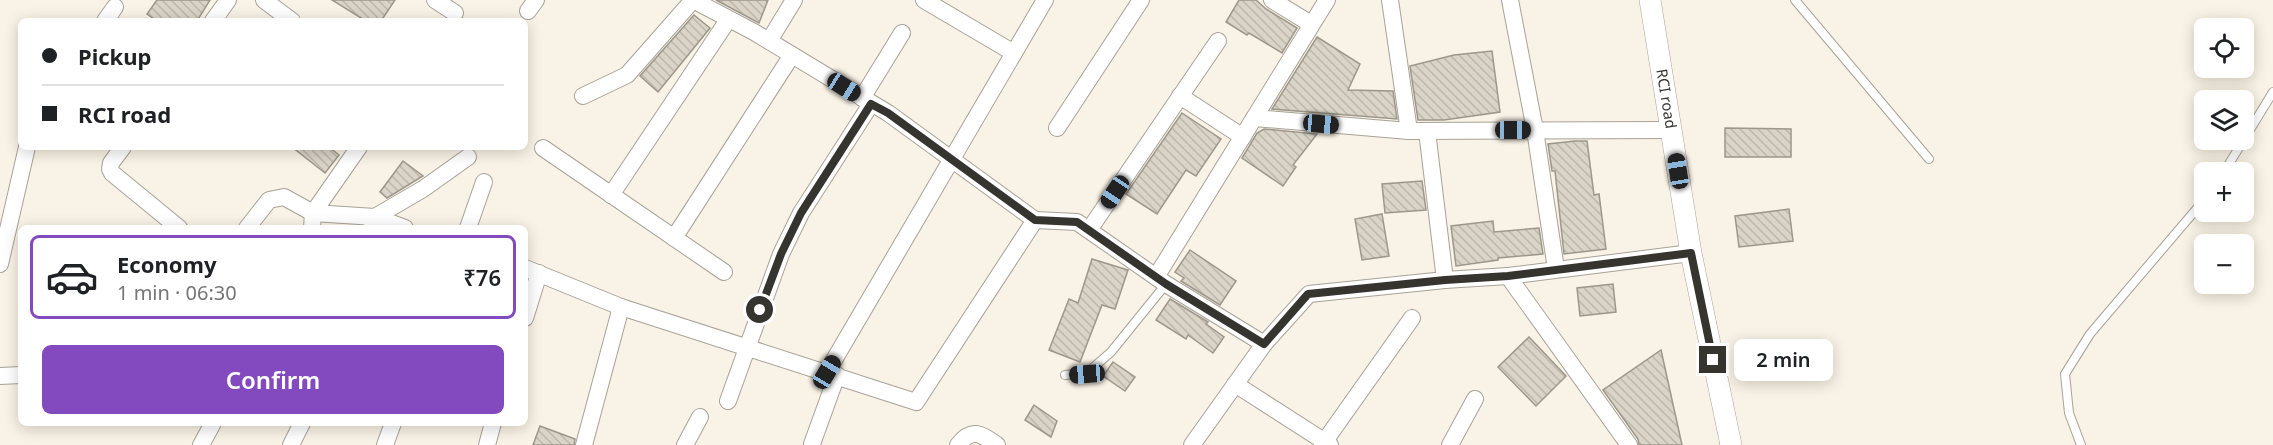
<!DOCTYPE html>
<html lang="en">
<head>
<meta charset="utf-8">
<style>
  body { margin:0; font-family:"Noto Sans",sans-serif; background:#f2f2f2; color:#202124; height:100vh; display:flex; flex-direction:column; font-size:22px; white-space:nowrap }
  * { box-sizing:border-box; margin:0 }
  p { font-size:20px; color:#757577 }
  .icon { flex:none; width:33px; height:33px; fill:none; stroke:currentColor; stroke-width:2; stroke-linecap:round; stroke-linejoin:round }
  .map { position:relative; flex:1; overflow:hidden }
  .details { position:absolute; left:18px; top:225px; width:510px; height:201px; display:flex; flex-direction:column; background:#fff; border-radius:9px; box-shadow:0 3px 15px #0003 }
  .details>* { flex:none }
  .top-card { position:absolute; left:18px; top:18px; width:510px; height:132px; border-radius:9px; box-shadow:0 3px 15px #0003; display:grid; align-content:center; height:132px; padding:0 24px; background:#fff }
  .tools { position:absolute; left:2194px; top:18px; display:grid; gap:12px }
  .tools a { display:grid; place-items:center; width:60px; height:60px; border-radius:9px; background:#fff; box-shadow:0 3px 15px #0003; font-size:30px }
  .end { position:absolute; width:27px; height:27px; margin:-14px; border:8px solid #36342f; background:#fff; box-shadow:0 0 0 3px #fff }
  .from { border-radius:50% }
  .bubble { position:absolute; height:42px; border-radius:9px; background:#fff; box-shadow:0 3px 15px #0003; font-size:20px; font-weight:600; line-height:42px; text-align:center }
  .car { position:absolute; width:18px; height:36px; margin:-18px -9px; border-radius:8px; box-shadow:0 0 4px 2px #0007; background:linear-gradient(#222 24%,#8ab4d8 0 40%,#222 0 76%,#8ab4d8 0 86%,#222 0) }
  .top-card b { display:flex; align-items:center; gap:21px; height:57px; font-size:22px }
  .top-card b+b { border-top:2px solid #e0e0e0 }
  .top-card i { width:15px; height:15px; background:#202124 }
  ul { padding:10px 0 0; list-style:none }
  li { display:flex; align-items:center; gap:18px; height:84px; margin:0 12px 9px; padding:0 12px; border:3px solid transparent; border-radius:9px }
  li div { flex:1 }
  li b { display:block; font-size:22px }
  li em { font-style:normal; font-weight:600 }
  li.selected { border-color:#8349bf }
  li>.icon { width:54px; height:54px; stroke-width:1.5 }
  .button { display:flex; gap:12px; margin-top:auto; padding:12px 24px }
  .button a { flex:1; height:69px; border-radius:9px; background:#8349bf; color:#fff; font-size:24px; font-weight:600; line-height:69px; text-align:center }
  .map>svg:first-child { display:block }
  .building { fill:url(#building-back-hatch); stroke:#9c978b; stroke-width:1.5 }
  .lines { fill:none; stroke-linecap:round; stroke-linejoin:round }
  .service-casing { stroke:#a8a297; stroke-width:10 }
  .minor-casing { stroke:#a8a297; stroke-width:18 }
  .tertiary-casing { stroke:#a8a297; stroke-width:22 }
  .service { stroke:#fff; stroke-width:8 }
  .minor { stroke:#fff; stroke-width:16 }
  .tertiary { stroke:#fff; stroke-width:21 }
  .route { stroke:#36342f; stroke-width:8 }
  .labels { text-anchor:middle; stroke-width:6; stroke-linejoin:round; paint-order:stroke }
  .street-label { font-size:15px; fill:#36342f; stroke:#fff }
</style>
</head>
<body>
<div class="map">
<svg width="2273" height="445" viewBox="0 0 2273 445">
  <defs>
    <pattern id="building-back-hatch" width="6" height="6" patternUnits="userSpaceOnUse" patternTransform="scale(1.5)"><rect width="6" height="6" fill="#dad4c8"/><path d="M-1 5l2 2M0 0l6 6M5-1l2 2" fill="none" stroke="#bcb7ac"/></pattern>
  </defs>
  <rect width="100%" height="100%" fill="#f9f2e6"/>
  <g class="building">
    <path d="M 157,0 L 210,0 L 197,21 L 157,21 L 147,14 Z"/>
    <path d="M 332,0 L 395,0 L 381,21 L 366,21 Z"/>
    <path d="M 716,0 L 768,0 L 759,23 Z"/>
    <path d="M 1239,0 L 1256,0 L 1266,9 L 1297,28 L 1282,53 L 1249,33 L 1247,35 L 1226,22 Z"/>
    <path d="M 694,15 L 710,28 L 658,92 L 640,76 Z"/>
    <path d="M 1317,37 L 1360,64 L 1348,90 L 1393,91 L 1397,119 L 1272,109 Z"/>
    <path d="M 1492,51 L 1500,112 L 1444,120 L 1418,120 L 1410,66 L 1454,55 Z"/>
    <path d="M 1182,113 L 1221,139 L 1196,176 L 1186,170 L 1157,214 L 1126,194 Z"/>
    <path d="M 1725,128 L 1791,129 L 1791,157 L 1725,157 Z"/>
    <path d="M 1264,129 L 1317,134 L 1293,165 L 1296,167 L 1283,186 L 1242,158 L 1257,133 Z"/>
    <path d="M 1575,141 L 1587,141 L 1594,195 L 1599,194 L 1606,249 L 1564,254 L 1555,171 L 1552,171 L 1548,144 Z"/>
    <path d="M 292,147 L 329,147 L 339,155 L 325,173 Z"/>
    <path d="M 403,161 L 423,176 L 387,198 L 380,192 Z"/>
    <path d="M 1422,181 L 1426,210 L 1385,213 L 1382,184 Z"/>
    <path d="M 1789,209 L 1793,241 L 1739,247 L 1735,216 Z"/>
    <path d="M 1382,214 L 1389,256 L 1362,260 L 1355,219 Z"/>
    <path d="M 1493,221 L 1494,232 L 1539,228 L 1543,254 L 1498,258 L 1498,260 L 1456,266 L 1451,226 Z"/>
    <path d="M 1190,250 L 1236,281 L 1220,305 L 1181,281 L 1184,278 L 1175,272 Z"/>
    <path d="M 1092,259 L 1128,270 L 1115,309 L 1102,305 L 1080,362 L 1049,350 L 1069,299 L 1078,303 Z"/>
    <path d="M 1613,284 L 1616,312 L 1580,316 L 1577,288 Z"/>
    <path d="M 1170,299 L 1208,322 L 1206,324 L 1224,337 L 1213,353 L 1188,335 L 1186,339 L 1156,320 Z"/>
    <path d="M 1529,337 L 1566,376 L 1536,406 L 1498,367 Z"/>
    <path d="M 1661,350 L 1682,445 L 1639,445 L 1638,439 L 1603,390 Z"/>
    <path d="M 1113,362 L 1135,377 L 1125,391 L 1103,376 Z"/>
    <path d="M 1034,405 L 1057,421 L 1051,437 L 1025,420 Z"/>
    <path d="M 540,426 L 575,439 L 574,445 L 533,445 Z"/>
  </g>
  <g class="lines">
    <defs>
      <g id="service">
        <path d="M 1795,0 L 1929,159"/>
        <path d="M 2224,172 L 2273,92"/>
        <path d="M 1065,375 L 1087,373 L 1111,352 L 1166,284"/>
        <path d="M 2081,445 L 2069,413 L 2065,374 L 2090,334 L 2205,199"/>
      </g>
      <g id="minor">
        <path d="M 264,0 L 292,21"/>
        <path d="M 435,0 L 455,13"/>
        <path d="M 693,0 L 754,32 L 888,113 L 1035,220 L 1077,222 L 1166,284 L 1264,344"/>
        <path d="M 924,0 L 1014,53"/>
        <path d="M 1272,0 L 1311,24"/>
        <path d="M 1390,0 L 1409,131"/>
        <path d="M 1510,0 L 1535,130 L 1556,269"/>
        <path d="M 528,11 L 536,0"/>
        <path d="M 105,21 L 115,7"/>
        <path d="M 213,21 L 228,0"/>
        <path d="M 769,41 L 794,0"/>
        <path d="M 583,96 L 627,75 L 693,0"/>
        <path d="M 1180,96 L 1243,137"/>
        <path d="M 862,98 L 902,33"/>
        <path d="M 1254,118 L 1409,131 L 1671,130"/>
        <path d="M 1057,128 L 1141,0"/>
        <path d="M 1427,131 L 1445,280"/>
        <path d="M 123,147 L 111,163 L 110,169 L 112,173 L 179,228"/>
        <path d="M 543,148 L 724,272"/>
        <path d="M 611,195 L 728,20"/>
        <path d="M 372,224 L 375,217 L 423,189 L 468,157"/>
        <path d="M 247,228 L 269,200 L 284,197 L 313,213 L 375,217 L 405,228"/>
        <path d="M 312,228 L 313,213 L 359,147"/>
        <path d="M 468,228 L 484,182"/>
        <path d="M 1089,230 L 1218,41"/>
        <path d="M 674,238 L 792,55"/>
        <path d="M 0,264 L 27,147"/>
        <path d="M 525,268 L 621,307 L 916,402 L 1035,220"/>
        <path d="M 1156,277 L 1327,0"/>
        <path d="M 525,318 L 539,273"/>
        <path d="M 827,372 L 1045,0"/>
        <path d="M 0,376 L 21,375"/>
        <path d="M 1235,384 L 1330,445"/>
        <path d="M 728,401 L 781,254 L 801,213 L 871,104"/>
        <path d="M 812,444 L 837,375"/>
        <path d="M 201,445 L 213,423"/>
        <path d="M 291,445 L 302,423"/>
        <path d="M 385,445 L 393,423"/>
        <path d="M 487,445 L 493,423"/>
        <path d="M 584,445 L 621,307"/>
        <path d="M 685,445 L 700,417"/>
        <path d="M 958,445 C 972,427 981,434 997,445"/>
        <path d="M 1192,445 L 1264,344 L 1309,294 L 1445,280 L 1508,276"/>
        <path d="M 1322,445 L 1412,318"/>
        <path d="M 1450,445 L 1475,399"/>
        <path d="M 1629,445 L 1508,276 L 1691,253"/>
      </g>
      <g id="tertiary">
        <path id="s1" d="M 1650,0 L 1691,253 L 1731,445"/>
      </g>
    </defs>
    <use href="#service" class="service-casing"/>
    <use href="#minor" class="minor-casing"/>
    <use href="#tertiary" class="tertiary-casing"/>
    <use href="#service" class="service"/>
    <use href="#minor" class="minor"/>
    <use href="#tertiary" class="tertiary"/>
  </g>
  <g class="lines">
    <path class="route" d="M 760,310 L 781,254 L 801,213 L 871,104 L 888,113 L 1035,220 L 1077,222 L 1166,284 L 1264,344 L 1308,294 L 1445,280 L 1508,276 L 1691,253 L 1713,360"/>
  </g>
  <g class="labels">
    <g class="street-label">
      <text dy="5" stroke="none"><textPath href="#s1" startOffset="100">RCI road</textPath></text>
    </g>
  </g>
</svg>
<div class="tools">
<a><svg class="icon" aria-label="locate" viewBox="0 0 24 24"><circle cx="12" cy="12" r="6"/><path d="M12 2v4M12 18v4M2 12h4M18 12h4"/></svg></a>
<a><svg class="icon" aria-label="layers" viewBox="0 0 24 24"><path d="M12 4l9 5-9 5-9-5zM3 14l9 5 9-5"/></svg></a>
<a>+</a>
<a>−</a>
</div>
<i class="end from" style="left:760px;top:310px"></i>
<i class="end" style="left:1713px;top:360px"></i>
<div class="bubble" style="left:1734px;top:339px;width:99px">2 min</div>
<i class="car" style="left:844px;top:87px;rotate:122deg"></i>
<i class="car" style="left:1321px;top:124px;rotate:95deg"></i>
<i class="car" style="left:1513px;top:130px;rotate:90deg"></i>
<i class="car" style="left:1678px;top:171px;rotate:351deg"></i>
<i class="car" style="left:1115px;top:192px;rotate:214deg"></i>
<i class="car" style="left:827px;top:372px;rotate:31deg"></i>
<i class="car" style="left:1087px;top:374px;rotate:266deg"></i>
<div class="top-card">
<b><i class="from"></i>Pickup</b>
<b><i></i>RCI road</b>
</div>
<section class="details">
<ul>
<li class="selected"><svg class="icon" aria-label="car" viewBox="0 0 24 24"><path d="M5 17H2v-5l4-1 3-4h7l3 4 3 1v5h-3M9 17h6M6 11h13"/><circle cx="7" cy="17" r="2"/><circle cx="17" cy="17" r="2"/></svg><div><b>Economy</b><p>1 min · 06:30</p></div><em>₹76</em></li>
</ul>
<div class="button"><a>Confirm</a></div>
</section>
</div>
</body>
</html>
